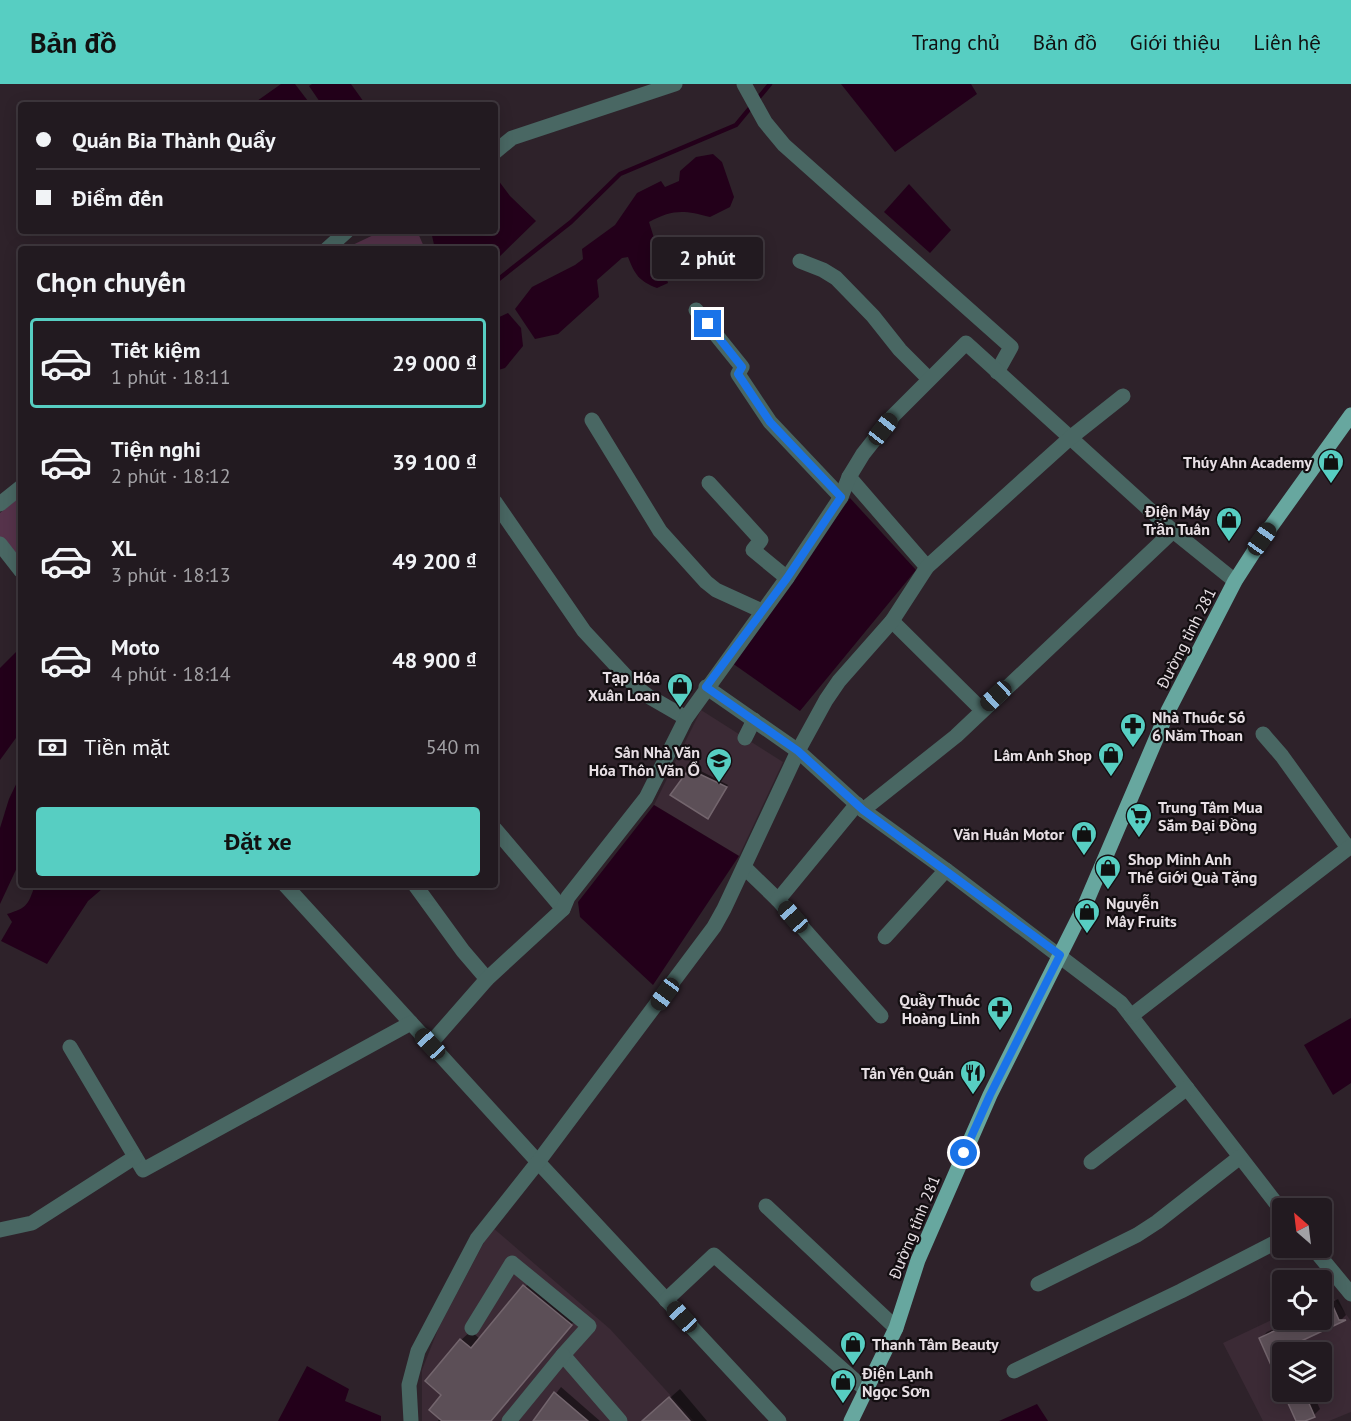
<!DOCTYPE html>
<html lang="vi">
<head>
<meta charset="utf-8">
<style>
  body { margin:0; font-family:"PT Sans",sans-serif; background:#2a2329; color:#f1f3f6; height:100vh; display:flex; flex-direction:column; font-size:22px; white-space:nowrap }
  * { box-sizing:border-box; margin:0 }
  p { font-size:20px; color:#a2a1a5 }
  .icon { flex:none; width:33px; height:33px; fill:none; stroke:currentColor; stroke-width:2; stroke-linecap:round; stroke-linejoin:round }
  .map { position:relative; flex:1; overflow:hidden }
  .sheet { position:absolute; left:18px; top:162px; width:480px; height:642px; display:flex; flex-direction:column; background:#221a20; border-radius:6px; box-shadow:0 3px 15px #0003,0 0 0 2px #3f383e }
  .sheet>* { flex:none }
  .top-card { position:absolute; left:18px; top:18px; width:480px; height:132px; border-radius:6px; box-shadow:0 3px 15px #0003,0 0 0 2px #3f383e; display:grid; align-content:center; height:132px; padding:0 18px; background:#221a20 }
  .needle { width:39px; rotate:332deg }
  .fabs { position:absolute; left:1272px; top:1114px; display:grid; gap:12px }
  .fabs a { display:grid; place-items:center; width:60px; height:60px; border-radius:6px; background:#221a20; box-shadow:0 3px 15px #0003,0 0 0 2px #3f383e; font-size:30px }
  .end { position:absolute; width:27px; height:27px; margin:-14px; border:8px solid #1a73e8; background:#fff; box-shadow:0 0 0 3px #fff }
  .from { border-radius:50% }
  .bubble { position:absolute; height:42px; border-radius:6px; background:#221a20; box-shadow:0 3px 15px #0003,0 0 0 2px #3f383e; font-size:20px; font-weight:700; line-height:42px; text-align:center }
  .car { position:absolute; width:18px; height:36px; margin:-18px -9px; border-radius:8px; box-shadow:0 0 4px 2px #0007; background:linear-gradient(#222 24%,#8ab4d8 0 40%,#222 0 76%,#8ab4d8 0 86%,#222 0) }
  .top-card b { display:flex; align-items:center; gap:21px; height:57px; font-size:22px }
  .top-card b+b { border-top:2px solid #3f383e }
  .top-card i { width:15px; height:15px; background:#f1f3f6 }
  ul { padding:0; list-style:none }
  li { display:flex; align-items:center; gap:18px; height:90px; margin:0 12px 9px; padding:0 6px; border:3px solid transparent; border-radius:6px }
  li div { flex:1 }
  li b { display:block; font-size:22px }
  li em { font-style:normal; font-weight:700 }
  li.active { border-color:#57cec2 }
  li>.icon { width:54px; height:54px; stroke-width:1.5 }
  h2 { padding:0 18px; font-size:27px; line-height:72px }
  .pay { display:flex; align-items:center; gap:15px; height:66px; padding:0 18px; font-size:22px }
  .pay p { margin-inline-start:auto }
  .primary-button { display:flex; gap:12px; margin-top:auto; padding:12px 18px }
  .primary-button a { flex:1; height:69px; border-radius:6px; background:#57cec2; color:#111; font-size:24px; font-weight:700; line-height:69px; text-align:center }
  header { display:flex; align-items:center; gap:36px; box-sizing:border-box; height:84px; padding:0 30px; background:#57cec2; color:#111 }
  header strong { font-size:28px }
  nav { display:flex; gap:33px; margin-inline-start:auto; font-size:21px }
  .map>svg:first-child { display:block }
  .built { fill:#3b2a35; fill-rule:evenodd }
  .green { fill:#56334b }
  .water { fill:#23001a }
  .shadow { fill:#0007 }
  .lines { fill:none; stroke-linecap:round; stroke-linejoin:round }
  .stream { stroke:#23001a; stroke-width:4.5 }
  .building { fill:#5c4f57; stroke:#73656d; stroke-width:1.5 }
  .minor { stroke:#496763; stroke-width:15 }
  .major { stroke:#67a79f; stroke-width:15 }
  .route { stroke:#1a73e8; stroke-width:8 }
  .labels { text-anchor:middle; stroke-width:4.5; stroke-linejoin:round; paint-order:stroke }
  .poi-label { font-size:16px; font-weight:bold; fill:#e7dfe4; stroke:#130e11; text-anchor:end }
  .street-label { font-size:16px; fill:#e7dfe4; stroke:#130e11 }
</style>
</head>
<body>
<header>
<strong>Bản đồ</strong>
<nav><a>Trang chủ</a><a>Bản đồ</a><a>Giới thiệu</a><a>Liên hệ</a></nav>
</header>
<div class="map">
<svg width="1351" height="1337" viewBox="0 0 1351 1337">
  <rect width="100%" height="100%" fill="#2e222a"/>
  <g class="built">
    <path d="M 701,626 L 783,678 L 739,772 L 654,721 Z"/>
    <path d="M 492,1143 L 610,1245 L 694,1337 L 422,1337 L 422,1286 L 439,1243 Z"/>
    <path d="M 1330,1209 L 1351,1237 L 1351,1328 L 1329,1337 L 1263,1337 L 1223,1259 L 1282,1231 L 1282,1236 L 1322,1236 L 1322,1213 ZM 1282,1269 L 1322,1269 L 1322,1308 L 1282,1308 Z"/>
  </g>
  <g class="green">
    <path d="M 382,147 L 417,147 L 425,165 L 344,165 Z"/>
    <path d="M 21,412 L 21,488 L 0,461 L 0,429 Z"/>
  </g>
  <g class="water">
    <path d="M 281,0 L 295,0 L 311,21 L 259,21 L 257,17 Z"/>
    <path d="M 312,0 L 351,0 L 366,21 L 322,21 L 309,2 Z"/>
    <path d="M 841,0 L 971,0 L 977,10 L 895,68 Z"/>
    <path d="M 713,70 L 722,78 L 734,113 L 730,123 L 710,133 C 684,126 673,125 649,138 L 668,199 L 657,204 C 639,197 635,191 628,173 L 622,174 L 597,196 L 599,213 L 558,250 L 535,255 L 515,225 L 532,203 L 575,181 L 583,175 L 582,165 L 615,141 L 637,109 L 661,97 L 665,103 L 679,97 L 680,87 L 696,73 Z"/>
    <path d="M 495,92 L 510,112 L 536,137 L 495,177 L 495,165 L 435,165 L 431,147 L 495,147 Z"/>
    <path d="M 909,100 L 951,146 L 930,169 L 884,128 Z"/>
    <path d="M 508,229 L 521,244 L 523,262 L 505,284 L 495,287 L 495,235 Z"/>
    <path d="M 850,414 L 916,486 L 800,627 L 732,579 Z"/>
    <path d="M 21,563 L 21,647 L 0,676 L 0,584 Z"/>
    <path d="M 21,690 L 21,775 L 0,820 L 0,744 L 9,715 Z"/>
    <path d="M 654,721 L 739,772 L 653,901 L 580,833 L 578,818 Z"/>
    <path d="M 35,801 L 102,801 L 102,805 L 88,817 L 47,880 L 1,857 L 12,838 L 7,830 C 27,824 28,821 35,801 Z"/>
    <path d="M 1351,934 L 1351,999 L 1333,1011 L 1304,961 Z"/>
    <path d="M 307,1282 L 349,1305 L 345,1317 L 381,1332 L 381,1337 L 278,1337 Z"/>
    <path d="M 1037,1320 L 1048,1337 L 999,1337 Z"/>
  </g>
  <g class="shadow">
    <path d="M 693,683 L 728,701 L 710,731 L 690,686 Z"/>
    <path d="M 534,1193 L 580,1230 L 491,1337 L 438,1337 L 440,1334 L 461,1256 L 471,1247 L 480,1255 Z"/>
    <path d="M 1338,1215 L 1346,1231 L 1340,1237 L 1291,1260 L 1295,1269 L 1282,1269 L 1282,1303 L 1261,1254 L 1267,1248 L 1294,1236 L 1322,1236 L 1322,1223 Z"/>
    <path d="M 561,1303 L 600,1337 L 535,1337 Z"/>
    <path d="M 680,1305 L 707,1337 L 646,1337 L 655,1327 Z"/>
    <path d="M 1285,1308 L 1312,1308 L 1320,1325 L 1314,1331 L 1298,1337 Z"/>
  </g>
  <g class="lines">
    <path class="stream" d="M 495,198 L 571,138 L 620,90 L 736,41 L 770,0"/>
  </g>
  <g class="building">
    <path d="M 689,685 L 727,703 L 708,735 L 670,711 Z"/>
    <path d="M 523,1201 L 572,1241 L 491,1337 L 442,1337 L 429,1326 L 441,1311 L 425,1297 L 460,1255 L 471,1264 Z"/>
    <path d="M 1332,1220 L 1339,1236 L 1346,1236 L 1282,1266 L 1282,1306 L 1259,1254 L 1298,1236 L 1322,1236 L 1322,1225 Z"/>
    <path d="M 554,1308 L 588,1337 L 533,1337 Z"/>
    <path d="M 1283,1308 L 1304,1308 L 1315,1333 L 1305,1337 L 1296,1337 Z"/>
    <path d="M 669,1313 L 690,1337 L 642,1337 Z"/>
  </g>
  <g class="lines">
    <g class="minor">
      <path d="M 744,0 L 765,38 L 784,61 L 1011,263 L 997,288"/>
      <path d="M 495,68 L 512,54 L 675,0"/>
      <path d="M 327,165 L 347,147"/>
      <path d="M 800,177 L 823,186 L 836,194 L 873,232 L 900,266 L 929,295"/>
      <path d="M 696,226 L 742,283 L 738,290 L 770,338 L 841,413"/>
      <path d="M 592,336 L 660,447 L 706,498 L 716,506 L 762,527"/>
      <path d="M 849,393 L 927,483"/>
      <path d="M 709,399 L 761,456 L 753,466 L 787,494"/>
      <path d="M 495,418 L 584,547 L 636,603 L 648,612 L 686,634"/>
      <path d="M 0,420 L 21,403"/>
      <path d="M 0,460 L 21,487"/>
      <path d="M 892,537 L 982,626"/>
      <path d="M 706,603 L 798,667 L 863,726 L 946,786 L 1121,919 L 1282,1127"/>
      <path d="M 1263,650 L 1282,672 L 1348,764"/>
      <path d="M 745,654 L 754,636"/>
      <path d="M 863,726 L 956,652 L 1173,447"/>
      <path d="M 495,745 L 563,825"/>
      <path d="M 744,783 L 778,816 L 881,932"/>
      <path d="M 285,801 L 538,1078 L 779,1337"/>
      <path d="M 415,801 L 463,867 L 487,895"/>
      <path d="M 778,816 L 857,720"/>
      <path d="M 885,853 L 946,786"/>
      <path d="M 1131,932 L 1351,762"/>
      <path d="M 430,960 L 487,895 L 563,825 L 568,813 L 646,714 L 686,634 L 787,494 L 841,413 L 849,393 L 863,370 L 893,332 L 966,259 L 1173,447 L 1235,497"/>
      <path d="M 70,963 L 143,1086 L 411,939"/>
      <path d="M 1091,1078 L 1187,1004"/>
      <path d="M 766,1122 L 896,1244"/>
      <path d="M 0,1146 L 32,1139 L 135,1073"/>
      <path d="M 1313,1164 L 1351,1210"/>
      <path d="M 1038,1200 L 1137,1151 L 1157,1138 L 1240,1073"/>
      <path d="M 666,1216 L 714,1171 L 867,1307"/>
      <path d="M 472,1244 L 512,1179 L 589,1242 L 563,1271 L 620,1337"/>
      <path d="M 1014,1287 L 1181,1207 L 1282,1155"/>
      <path d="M 411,1337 L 409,1301 L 418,1267 L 477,1155 L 538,1078 L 714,843 L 724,825 L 798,667 L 826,616 L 839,597 L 892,537 L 927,483 L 1070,354 L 1123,312"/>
      <path d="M 509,1337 L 563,1271"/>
    </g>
    <path class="major" d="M 851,1337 L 896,1244 L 918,1176 L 990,1011 L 1085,821 L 1168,627 L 1235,497 L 1262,455 L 1351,331"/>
  </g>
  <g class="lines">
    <path class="route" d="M 708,240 L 742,283 L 738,290 L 770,338 L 841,413 L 787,494 L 706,603 L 798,667 L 863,726 L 1060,871 L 990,1011 L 964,1069"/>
  </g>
  <defs>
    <symbol id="shop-pin" viewBox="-11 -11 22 30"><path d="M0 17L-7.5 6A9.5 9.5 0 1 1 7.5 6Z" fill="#57cec2" stroke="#130e11"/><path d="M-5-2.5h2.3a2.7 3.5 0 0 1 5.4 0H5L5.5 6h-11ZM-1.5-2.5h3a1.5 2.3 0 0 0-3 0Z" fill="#111"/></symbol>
    <symbol id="pharmacy-pin" viewBox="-11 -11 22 30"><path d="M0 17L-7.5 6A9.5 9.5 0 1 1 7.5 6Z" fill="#57cec2" stroke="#130e11"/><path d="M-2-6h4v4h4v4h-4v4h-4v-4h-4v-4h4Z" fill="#111"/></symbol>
    <symbol id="school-pin" viewBox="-11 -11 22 30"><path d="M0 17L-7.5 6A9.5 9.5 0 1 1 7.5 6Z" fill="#57cec2" stroke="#130e11"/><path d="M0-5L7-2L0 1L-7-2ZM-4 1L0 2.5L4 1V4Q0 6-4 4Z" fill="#111"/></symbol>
    <symbol id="supermarket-pin" viewBox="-11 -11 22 30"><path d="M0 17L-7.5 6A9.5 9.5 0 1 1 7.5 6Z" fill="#57cec2" stroke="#130e11"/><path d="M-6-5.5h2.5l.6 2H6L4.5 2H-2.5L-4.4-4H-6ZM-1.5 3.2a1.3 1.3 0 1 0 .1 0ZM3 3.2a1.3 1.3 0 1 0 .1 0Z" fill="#111"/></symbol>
    <symbol id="restaurant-pin" viewBox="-11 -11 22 30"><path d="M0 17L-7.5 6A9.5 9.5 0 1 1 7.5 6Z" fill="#57cec2" stroke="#130e11"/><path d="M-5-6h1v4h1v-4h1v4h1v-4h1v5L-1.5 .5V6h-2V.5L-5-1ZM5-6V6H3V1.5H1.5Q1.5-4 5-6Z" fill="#111"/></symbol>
  </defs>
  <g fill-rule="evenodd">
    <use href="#shop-pin" x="1316" y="363" width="30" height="40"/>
    <use href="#shop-pin" x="1214" y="421" width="30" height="40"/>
    <use href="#shop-pin" x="665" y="587" width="30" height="40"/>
    <use href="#pharmacy-pin" x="1118" y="627" width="30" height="40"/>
    <use href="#shop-pin" x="1096" y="656" width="30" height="40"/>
    <use href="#school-pin" x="704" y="662" width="30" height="40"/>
    <use href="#supermarket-pin" x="1124" y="717" width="30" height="40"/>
    <use href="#shop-pin" x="1069" y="735" width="30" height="40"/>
    <use href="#shop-pin" x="1093" y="769" width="30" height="40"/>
    <use href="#shop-pin" x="1072" y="813" width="30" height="40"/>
    <use href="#pharmacy-pin" x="985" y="910" width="30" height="40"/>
    <use href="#restaurant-pin" x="958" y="974" width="30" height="40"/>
    <use href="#shop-pin" x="838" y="1245" width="30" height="40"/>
    <use href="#shop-pin" x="828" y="1283" width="30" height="40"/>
  </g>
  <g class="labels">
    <g class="poi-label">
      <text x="1312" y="384">Thúy Ahn Academy</text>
      <text x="1210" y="433">Điện Máy<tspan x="1210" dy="18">Trần Tuân</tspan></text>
      <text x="660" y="599">Tạp Hóa<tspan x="660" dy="18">Xuân Loan</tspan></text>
      <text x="1152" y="639" text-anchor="start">Nhà Thuốc Số<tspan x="1152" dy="18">6 Năm Thoan</tspan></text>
      <text x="700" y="674">Sân Nhà Văn<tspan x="700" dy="18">Hóa Thôn Văn Ổ</tspan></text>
      <text x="1092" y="677">Lâm Anh Shop</text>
      <text x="1158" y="729" text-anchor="start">Trung Tâm Mua<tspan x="1158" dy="18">Sắm Đại Đồng</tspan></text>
      <text x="1064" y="756">Văn Huân Motor</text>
      <text x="1128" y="781" text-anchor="start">Shop Minh Anh<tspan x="1128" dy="18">Thế Giới Quà Tặng</tspan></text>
      <text x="1106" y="825" text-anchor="start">Nguyễn<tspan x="1106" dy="18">Mây Fruits</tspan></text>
      <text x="980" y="922">Quầy Thuốc<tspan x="980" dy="18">Hoàng Linh</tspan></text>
      <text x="954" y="995">Tấn Yến Quán</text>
      <text x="872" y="1266" text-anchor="start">Thanh Tâm Beauty</text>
      <text x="862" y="1295" text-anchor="start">Điện Lạnh<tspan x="862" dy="18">Ngọc Sơn</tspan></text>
    </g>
    <g class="street-label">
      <text transform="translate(1186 554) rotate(-63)" y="6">Đường tỉnh 281</text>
      <text transform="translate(914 1143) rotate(-68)" y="6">Đường tỉnh 281</text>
    </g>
  </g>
</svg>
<div class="fabs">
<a><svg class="needle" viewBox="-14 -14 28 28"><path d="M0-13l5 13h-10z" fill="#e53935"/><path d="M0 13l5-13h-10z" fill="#a2a1a5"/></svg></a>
<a><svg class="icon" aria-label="locate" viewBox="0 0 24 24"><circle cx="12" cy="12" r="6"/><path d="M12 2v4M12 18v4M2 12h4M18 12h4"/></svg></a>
<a><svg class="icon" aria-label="layers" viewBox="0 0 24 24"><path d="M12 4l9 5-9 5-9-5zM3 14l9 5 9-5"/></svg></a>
</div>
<i class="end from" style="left:964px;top:1069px"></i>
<i class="end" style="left:708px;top:240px"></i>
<div class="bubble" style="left:652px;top:153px;width:111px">2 phút</div>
<i class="car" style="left:883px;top:345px;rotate:38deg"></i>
<i class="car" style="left:1262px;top:455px;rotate:35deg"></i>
<i class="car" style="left:996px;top:612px;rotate:227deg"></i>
<i class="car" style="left:793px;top:833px;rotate:319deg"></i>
<i class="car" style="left:665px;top:910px;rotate:216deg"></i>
<i class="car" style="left:430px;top:960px;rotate:317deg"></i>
<i class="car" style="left:682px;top:1233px;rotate:317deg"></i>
<div class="top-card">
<b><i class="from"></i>Quán Bia Thành Quẩy</b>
<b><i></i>Điểm đến</b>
</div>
<section class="sheet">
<h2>Chọn chuyến</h2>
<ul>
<li class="active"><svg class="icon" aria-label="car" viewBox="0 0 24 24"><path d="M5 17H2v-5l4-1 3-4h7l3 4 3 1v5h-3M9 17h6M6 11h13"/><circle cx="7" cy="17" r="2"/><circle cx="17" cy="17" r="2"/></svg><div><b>Tiết kiệm</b><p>1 phút · 18:11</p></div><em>29 000 ₫</em></li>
<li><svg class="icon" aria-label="car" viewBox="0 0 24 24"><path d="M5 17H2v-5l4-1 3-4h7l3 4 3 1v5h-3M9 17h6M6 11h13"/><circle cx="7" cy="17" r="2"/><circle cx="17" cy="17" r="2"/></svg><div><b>Tiện nghi</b><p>2 phút · 18:12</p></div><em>39 100 ₫</em></li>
<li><svg class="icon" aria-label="car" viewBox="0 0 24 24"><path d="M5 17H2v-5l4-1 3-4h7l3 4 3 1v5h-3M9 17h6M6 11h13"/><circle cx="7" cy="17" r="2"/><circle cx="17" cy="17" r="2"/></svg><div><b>XL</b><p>3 phút · 18:13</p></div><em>49 200 ₫</em></li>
<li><svg class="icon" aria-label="car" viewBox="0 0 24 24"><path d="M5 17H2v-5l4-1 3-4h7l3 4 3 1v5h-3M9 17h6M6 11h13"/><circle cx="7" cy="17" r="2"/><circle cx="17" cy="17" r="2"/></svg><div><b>Moto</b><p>4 phút · 18:14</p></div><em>48 900 ₫</em></li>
</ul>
<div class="pay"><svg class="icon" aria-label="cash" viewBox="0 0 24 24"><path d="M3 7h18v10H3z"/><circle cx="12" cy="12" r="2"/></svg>Tiền mặt<p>540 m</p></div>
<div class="primary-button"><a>Đặt xe</a></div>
</section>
</div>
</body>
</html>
